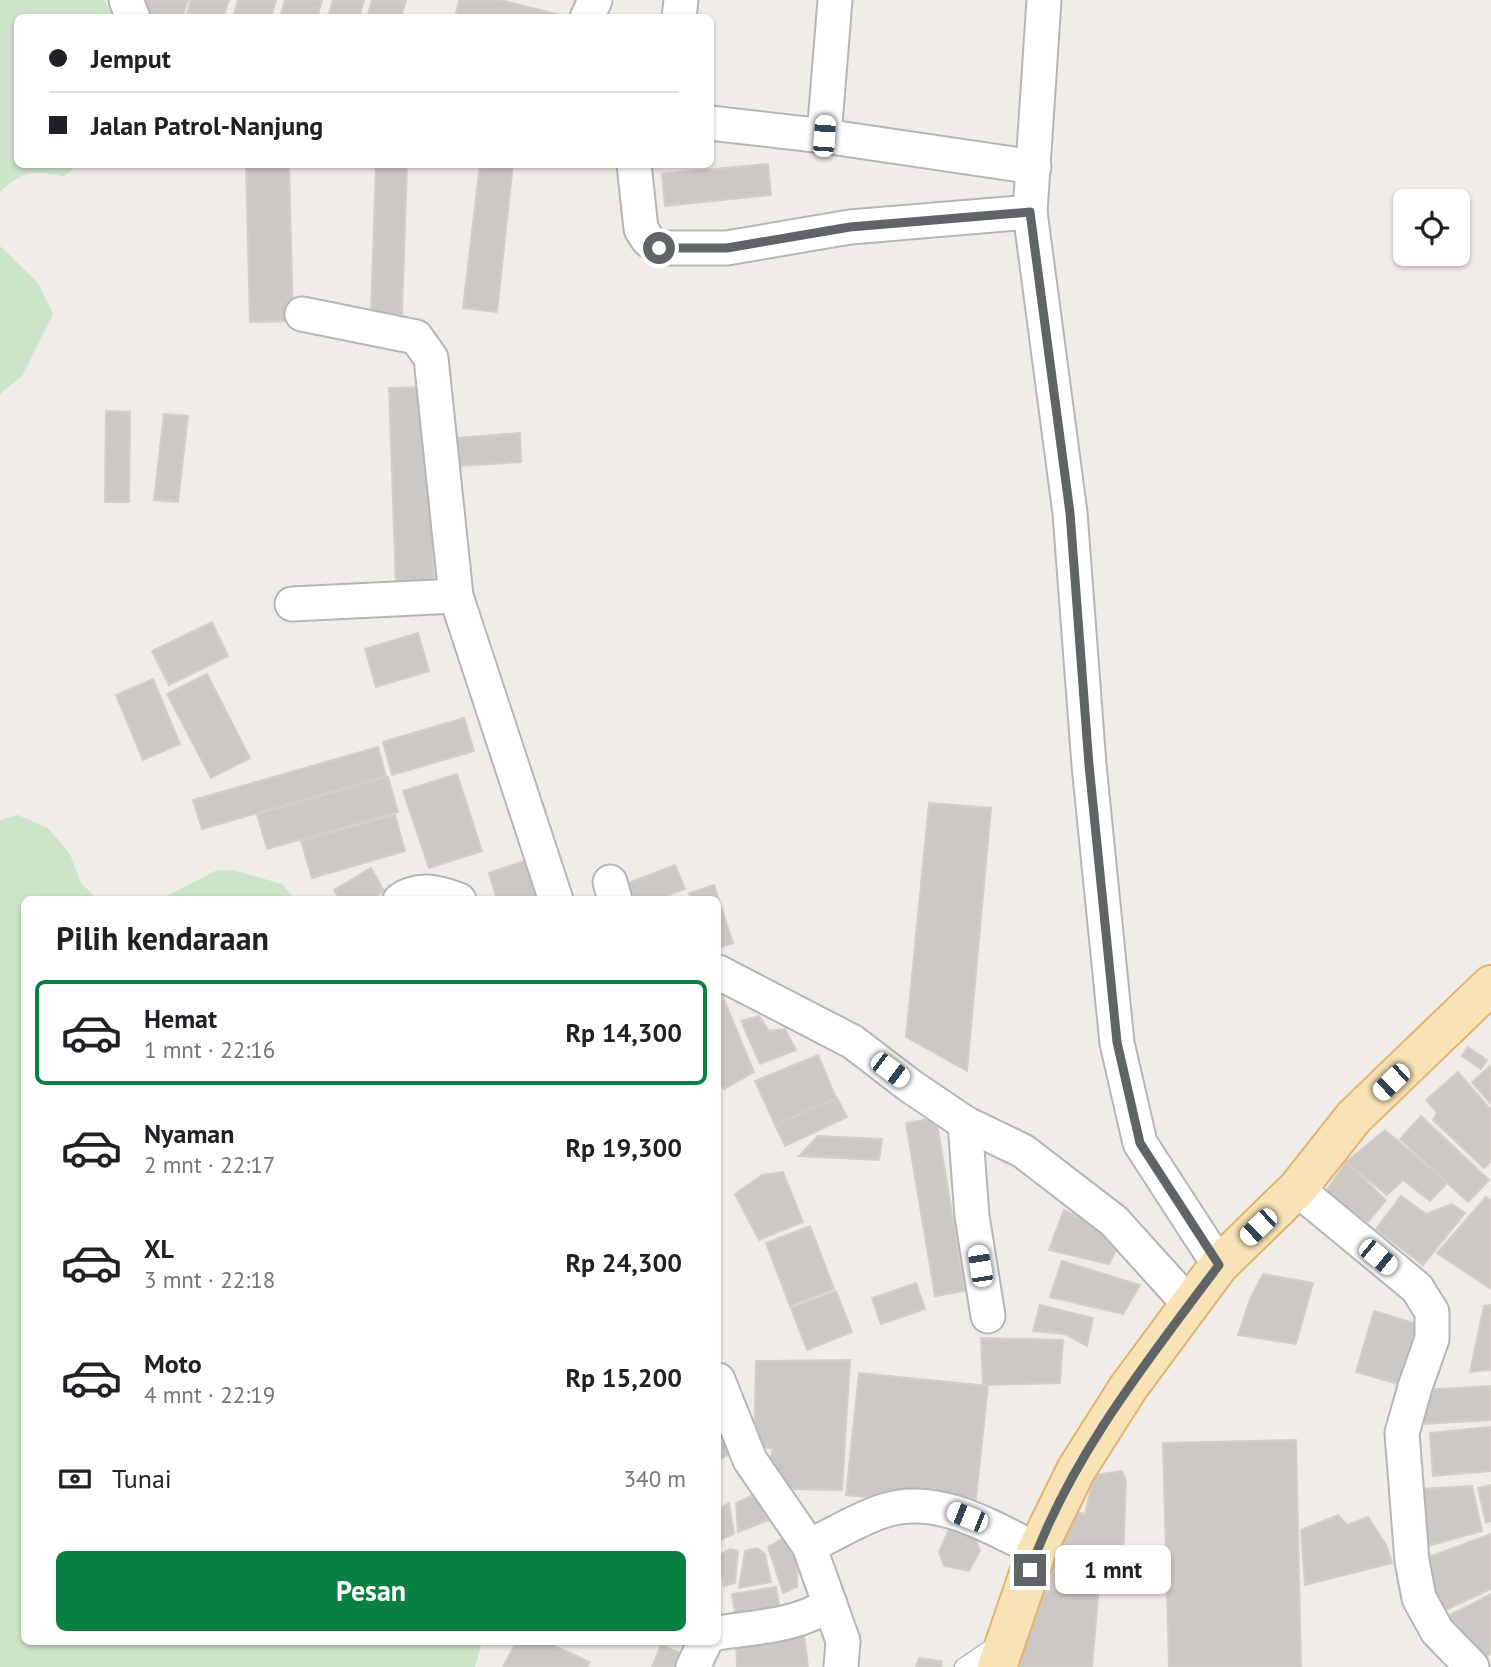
<!DOCTYPE html>
<html lang="id">
<head>
<meta charset="utf-8">
<style>
  body { margin:0; font-family:"PT Sans",sans-serif; background:#f2f2f2; color:#202124; height:100vh; display:flex; flex-direction:column; font-size:26px; white-space:nowrap }
  * { box-sizing:border-box; margin:0 }
  p { font-size:23px; color:#757577 }
  .icon { flex:none; width:38px; height:38px; fill:none; stroke:currentColor; stroke-width:2; stroke-linecap:round; stroke-linejoin:round }
  .map { position:relative; flex:1; overflow:hidden }
  .panel { position:absolute; left:21px; top:896px; width:700px; height:749px; display:flex; flex-direction:column; background:#fff; border-radius:10px; box-shadow:0 2px 5px #0004 }
  .panel>* { flex:none }
  .hud { position:absolute; left:14px; top:14px; width:700px; height:154px; border-radius:10px; box-shadow:0 2px 5px #0004; display:grid; align-content:center; height:154px; padding:0 35px; background:#fff }
  .buttons { position:absolute; left:1393px; top:189px; display:grid; gap:14px }
  .buttons a { display:grid; place-items:center; width:77px; height:77px; border-radius:10px; background:#fff; box-shadow:0 2px 5px #0004; font-size:35px }
  .end { position:absolute; width:32px; height:32px; margin:-16px; border:9px solid #5f6467; background:#fff; box-shadow:0 0 0 4px #fff }
  .from { border-radius:50% }
  .bubble { position:absolute; height:49px; border-radius:10px; background:#fff; box-shadow:0 2px 5px #0004; font-size:23px; font-weight:600; line-height:49px; text-align:center }
  .car { position:absolute; width:21px; height:42px; margin:-21px -10px; border-radius:9px; box-shadow:0 0 5px 2px #0007; background:linear-gradient(#fff 24%,#345 0 40%,#fff 0 76%,#345 0 86%,#fff 0) }
  .hud b { display:flex; align-items:center; gap:24px; height:66px; font-size:26px }
  .hud b+b { border-top:2px solid #e0e0e0 }
  .hud i { width:18px; height:18px; background:#202124 }
  ul { padding:0; list-style:none }
  li { display:flex; align-items:center; gap:21px; height:105px; margin:0 14px 10px; padding:0 21px; border:4px solid transparent; border-radius:10px }
  li div { flex:1 }
  li b { display:block; font-size:26px }
  li em { font-style:normal; font-weight:600 }
  li.current { border-color:#0b8043 }
  li>.icon { width:63px; height:63px; stroke-width:1.5 }
  h2 { padding:0 35px; font-size:32px; line-height:84px }
  .pay { display:flex; align-items:center; gap:18px; height:77px; padding:0 35px; font-size:26px }
  .pay p { margin-inline-start:auto }
  .button { display:flex; gap:14px; margin-top:auto; padding:14px 35px }
  .button a { flex:1; height:80px; border-radius:10px; background:#0b8043; color:#fff; font-size:28px; font-weight:600; line-height:80px; text-align:center }
  .map>svg:first-child { display:block }
  .green { fill:#cce4c8 }
  .building { fill:#cbc8c5; stroke:#d4cec7; stroke-width:2 }
  .lines { fill:none; stroke-linecap:round; stroke-linejoin:round }
  .lane-casing { stroke:#b3b6b9; stroke-width:19 }
  .street-casing { stroke:#b3b6b9; stroke-width:37 }
  .primary-casing { stroke:#e3b26e; stroke-width:42 }
  .lane { stroke:#fff; stroke-width:16 }
  .street { stroke:#fff; stroke-width:33 }
  .primary { stroke:#f7e3b6; stroke-width:38 }
  .route { stroke:#5f6467; stroke-width:9 }
</style>
</head>
<body>
<div class="map">
<svg width="1491" height="1667" viewBox="0 0 1491 1667">
  <rect width="100%" height="100%" fill="#f0ede8"/>
  <g class="green">
    <path d="M 0,0 L 104,0 L 113,17 L 18,18 L 18,164 L 78,165 L 64,176 C 32,171 25,169 0,192 Z"/>
    <path d="M 0,246 L 38,283 L 53,314 L 23,375 L 0,394 Z"/>
    <path d="M 18,815 L 48,828 L 70,854 L 81,883 L 97,899 L 24,900 L 24,1642 L 482,1642 L 475,1667 L 0,1667 L 0,820 Z"/>
    <path d="M 217,870 L 233,870 L 282,884 L 295,899 L 161,899 Z"/>
  </g>
  <g class="building">
    <path d="M 144,0 L 188,0 L 182,18 L 151,18 L 139,14 Z"/>
    <path d="M 191,0 L 229,0 L 223,18 L 186,18 Z"/>
    <path d="M 238,0 L 276,0 L 271,18 L 233,18 Z"/>
    <path d="M 285,0 L 322,0 L 317,18 L 280,18 Z"/>
    <path d="M 333,0 L 364,0 L 359,18 L 328,18 Z"/>
    <path d="M 372,0 L 406,0 L 401,18 L 367,18 Z"/>
    <path d="M 459,0 L 500,0 L 560,15 L 559,18 L 455,18 Z"/>
    <path d="M 246,164 L 289,164 L 293,321 L 250,322 Z"/>
    <path d="M 376,164 L 407,164 L 402,314 L 371,313 Z"/>
    <path d="M 480,164 L 513,164 L 497,312 L 463,308 Z"/>
    <path d="M 768,164 L 771,195 L 665,206 L 662,174 Z"/>
    <path d="M 427,387 L 434,584 L 396,586 L 389,388 Z"/>
    <path d="M 106,411 L 130,412 L 129,502 L 105,502 Z"/>
    <path d="M 164,414 L 188,416 L 178,502 L 154,500 Z"/>
    <path d="M 520,433 L 521,462 L 458,466 L 457,438 Z"/>
    <path d="M 212,622 L 228,656 L 169,685 L 152,651 Z"/>
    <path d="M 418,633 L 429,671 L 376,687 L 365,649 Z"/>
    <path d="M 207,674 L 250,758 L 211,778 L 167,694 Z"/>
    <path d="M 153,679 L 180,744 L 143,760 L 116,695 Z"/>
    <path d="M 464,718 L 474,751 L 392,775 L 383,742 Z"/>
    <path d="M 378,747 L 386,776 L 202,829 L 193,800 Z"/>
    <path d="M 457,774 L 482,851 L 429,868 L 403,791 Z"/>
    <path d="M 388,777 L 398,812 L 267,849 L 257,814 Z"/>
    <path d="M 929,803 L 991,808 L 967,1071 L 906,1037 Z"/>
    <path d="M 395,815 L 405,851 L 312,878 L 301,841 Z"/>
    <path d="M 530,859 L 541,894 L 526,900 L 497,900 L 489,873 Z"/>
    <path d="M 675,865 L 685,889 L 666,896 L 667,900 L 634,900 L 628,883 Z"/>
    <path d="M 371,868 L 384,891 L 370,900 L 340,900 L 334,890 Z"/>
    <path d="M 714,885 L 733,943 L 718,948 L 718,900 L 692,900 L 689,893 Z"/>
    <path d="M 718,985 L 754,1072 L 724,1089 L 718,1080 Z"/>
    <path d="M 759,1016 L 769,1031 L 785,1029 L 796,1050 L 760,1064 L 741,1021 Z"/>
    <path d="M 1468,1047 L 1487,1060 L 1481,1069 L 1462,1056 Z"/>
    <path d="M 818,1055 L 836,1098 L 775,1125 L 755,1081 Z"/>
    <path d="M 1491,1065 L 1491,1104 L 1472,1082 Z"/>
    <path d="M 1458,1072 L 1491,1110 L 1491,1161 L 1484,1168 L 1433,1120 L 1437,1112 L 1426,1100 Z"/>
    <path d="M 837,1098 L 847,1117 L 785,1146 L 775,1125 Z"/>
    <path d="M 1421,1116 L 1489,1180 L 1468,1202 L 1400,1139 Z"/>
    <path d="M 936,1118 L 965,1291 L 935,1296 L 906,1123 Z"/>
    <path d="M 1385,1130 L 1447,1183 L 1430,1201 L 1403,1180 L 1387,1195 L 1346,1162 Z"/>
    <path d="M 818,1136 L 882,1139 L 879,1160 L 799,1156 Z"/>
    <path d="M 1346,1162 L 1386,1200 L 1368,1222 L 1324,1194 Z"/>
    <path d="M 783,1172 L 803,1222 L 759,1240 L 735,1194 L 762,1175 Z"/>
    <path d="M 1401,1196 L 1426,1214 L 1452,1204 L 1465,1213 L 1423,1265 L 1376,1229 Z"/>
    <path d="M 1486,1197 L 1491,1201 L 1491,1289 L 1437,1253 Z"/>
    <path d="M 1064,1210 L 1121,1240 L 1109,1264 L 1049,1250 Z"/>
    <path d="M 810,1226 L 834,1289 L 790,1306 L 766,1243 Z"/>
    <path d="M 1062,1261 L 1140,1285 L 1123,1314 L 1050,1297 Z"/>
    <path d="M 1263,1274 L 1313,1283 L 1296,1344 L 1238,1335 L 1250,1299 Z"/>
    <path d="M 916,1283 L 925,1309 L 881,1324 L 872,1298 Z"/>
    <path d="M 836,1291 L 852,1332 L 807,1350 L 791,1308 Z"/>
    <path d="M 1040,1305 L 1093,1318 L 1087,1346 L 1065,1334 L 1033,1331 Z"/>
    <path d="M 1491,1305 L 1491,1370 L 1470,1372 L 1484,1306 Z"/>
    <path d="M 1374,1311 L 1424,1326 L 1406,1386 L 1356,1372 Z"/>
    <path d="M 981,1338 L 1063,1340 L 1060,1383 L 983,1385 Z"/>
    <path d="M 850,1360 L 842,1490 L 787,1489 L 762,1460 L 771,1457 L 773,1448 L 754,1449 L 756,1361 Z"/>
    <path d="M 859,1373 L 988,1386 L 975,1507 L 846,1495 Z"/>
    <path d="M 1491,1386 L 1491,1420 L 1423,1424 L 1422,1390 Z"/>
    <path d="M 721,1424 L 736,1451 L 718,1460 L 718,1426 Z"/>
    <path d="M 1491,1427 L 1491,1471 L 1433,1476 L 1430,1433 Z"/>
    <path d="M 1296,1440 L 1301,1667 L 1169,1667 L 1163,1443 Z"/>
    <path d="M 1122,1471 L 1126,1481 L 1122,1586 L 1099,1585 L 1092,1667 L 1020,1667 L 1027,1613 L 1075,1512 L 1085,1514 L 1094,1475 Z"/>
    <path d="M 1491,1485 L 1491,1521 L 1486,1523 L 1478,1488 Z"/>
    <path d="M 1472,1486 L 1482,1531 L 1421,1548 L 1420,1489 Z"/>
    <path d="M 757,1493 L 772,1519 L 738,1532 L 736,1503 Z"/>
    <path d="M 729,1503 L 734,1534 L 718,1541 L 718,1510 Z"/>
    <path d="M 1338,1515 L 1347,1525 L 1368,1517 L 1386,1545 L 1392,1563 L 1305,1585 L 1301,1530 Z"/>
    <path d="M 950,1527 L 975,1538 L 980,1551 L 969,1571 L 944,1566 L 939,1552 Z"/>
    <path d="M 1491,1534 L 1491,1589 L 1439,1613 L 1418,1561 Z"/>
    <path d="M 789,1535 L 797,1548 L 797,1587 L 783,1593 L 768,1547 Z"/>
    <path d="M 757,1548 L 765,1554 L 771,1582 L 739,1588 L 745,1551 Z"/>
    <path d="M 730,1549 L 738,1551 L 735,1583 L 724,1586 L 718,1556 Z"/>
    <path d="M 776,1587 L 781,1617 L 737,1625 L 732,1594 Z"/>
    <path d="M 1491,1594 L 1491,1652 L 1483,1661 L 1444,1618 Z"/>
    <path d="M 803,1626 L 808,1667 L 737,1667 L 736,1640 Z"/>
    <path d="M 516,1642 L 545,1642 L 590,1662 L 587,1667 L 503,1667 Z"/>
    <path d="M 661,1645 L 685,1655 L 680,1667 L 652,1667 Z"/>
    <path d="M 919,1658 L 942,1661 L 941,1667 L 916,1667 Z"/>
  </g>
  <g class="lines">
    <defs>
      <path id="lane" d="M 963,1667 L 997,1644"/>
      <g id="street">
        <path d="M 126,0 L 133,18"/>
        <path d="M 1044,0 L 1030,212 L 1070,513 L 1089,765 L 1117,1043 L 1140,1143 L 1219,1265"/>
        <path d="M 587,18 L 595,0"/>
        <path d="M 679,18 L 681,0"/>
        <path d="M 710,123 L 824,136 L 1034,167"/>
        <path d="M 824,136 L 835,0"/>
        <path d="M 634,164 L 641,229 L 648,240 L 659,248 L 727,248 L 850,227 L 1030,212"/>
        <path d="M 302,314 L 416,337 L 431,358 L 456,596 L 556,900"/>
        <path d="M 292,604 L 456,596"/>
        <path d="M 610,882 L 615,900"/>
        <path d="M 400,900 C 419,887 439,892 459,900"/>
        <path d="M 718,972 L 853,1042 L 909,1085 L 965,1123 L 1023,1151 L 1114,1221 L 1189,1304"/>
        <path d="M 965,1123 L 972,1216 L 988,1316"/>
        <path d="M 1297,1189 L 1417,1288 L 1432,1312 L 1432,1339 L 1415,1387 L 1402,1433 L 1412,1561 L 1419,1598 L 1437,1631 L 1472,1667"/>
        <path d="M 718,1380 L 750,1460 L 809,1546 L 843,1641 L 841,1667"/>
        <path d="M 809,1546 C 833,1535 858,1519 883,1511 C 937,1493 991,1527 1037,1550"/>
        <path d="M 718,1633 C 755,1627 798,1626 830,1604"/>
        <path d="M 693,1667 L 705,1642"/>
      </g>
      <path id="primary" d="M 997,1667 L 1037,1550 L 1076,1470 L 1128,1388 L 1219,1265 L 1297,1189 L 1354,1117 L 1491,985"/>
    </defs>
    <use href="#lane" class="lane-casing"/>
    <use href="#street" class="street-casing"/>
    <use href="#primary" class="primary-casing"/>
    <use href="#lane" class="lane"/>
    <use href="#street" class="street"/>
    <use href="#primary" class="primary"/>
  </g>
  <g class="lines">
    <path class="route" d="M 659,248 L 727,248 L 850,227 L 1030,212 L 1070,513 L 1089,765 L 1117,1042 L 1140,1143 L 1219,1265 C 1148,1360 1070,1457 1030,1570"/>
  </g>
</svg>
<div class="buttons">
<a><svg class="icon" aria-label="locate" viewBox="0 0 24 24"><circle cx="12" cy="12" r="6"/><path d="M12 2v4M12 18v4M2 12h4M18 12h4"/></svg></a>
</div>
<i class="end from" style="left:659px;top:248px"></i>
<i class="end" style="left:1030px;top:1570px"></i>
<div class="bubble" style="left:1055px;top:1545px;width:116px">1 mnt</div>
<i class="car" style="left:824px;top:136px;rotate:4deg"></i>
<i class="car" style="left:890px;top:1070px;rotate:127deg"></i>
<i class="car" style="left:1391px;top:1082px;rotate:226deg"></i>
<i class="car" style="left:1258px;top:1227px;rotate:226deg"></i>
<i class="car" style="left:1378px;top:1257px;rotate:129deg"></i>
<i class="car" style="left:980px;top:1266px;rotate:351deg"></i>
<i class="car" style="left:967px;top:1517px;rotate:292deg"></i>
<div class="hud">
<b><i class="from"></i>Jemput</b>
<b><i></i>Jalan Patrol-Nanjung</b>
</div>
<section class="panel">
<h2>Pilih kendaraan</h2>
<ul>
<li class="current"><svg class="icon" aria-label="car" viewBox="0 0 24 24"><path d="M5 17H2v-5l4-1 3-4h7l3 4 3 1v5h-3M9 17h6M6 11h13"/><circle cx="7" cy="17" r="2"/><circle cx="17" cy="17" r="2"/></svg><div><b>Hemat</b><p>1 mnt · 22:16</p></div><em>Rp 14,300</em></li>
<li><svg class="icon" aria-label="car" viewBox="0 0 24 24"><path d="M5 17H2v-5l4-1 3-4h7l3 4 3 1v5h-3M9 17h6M6 11h13"/><circle cx="7" cy="17" r="2"/><circle cx="17" cy="17" r="2"/></svg><div><b>Nyaman</b><p>2 mnt · 22:17</p></div><em>Rp 19,300</em></li>
<li><svg class="icon" aria-label="car" viewBox="0 0 24 24"><path d="M5 17H2v-5l4-1 3-4h7l3 4 3 1v5h-3M9 17h6M6 11h13"/><circle cx="7" cy="17" r="2"/><circle cx="17" cy="17" r="2"/></svg><div><b>XL</b><p>3 mnt · 22:18</p></div><em>Rp 24,300</em></li>
<li><svg class="icon" aria-label="car" viewBox="0 0 24 24"><path d="M5 17H2v-5l4-1 3-4h7l3 4 3 1v5h-3M9 17h6M6 11h13"/><circle cx="7" cy="17" r="2"/><circle cx="17" cy="17" r="2"/></svg><div><b>Moto</b><p>4 mnt · 22:19</p></div><em>Rp 15,200</em></li>
</ul>
<div class="pay"><svg class="icon" aria-label="cash" viewBox="0 0 24 24"><path d="M3 7h18v10H3z"/><circle cx="12" cy="12" r="2"/></svg>Tunai<p>340 m</p></div>
<div class="button"><a>Pesan</a></div>
</section>
</div>
</body>
</html>
